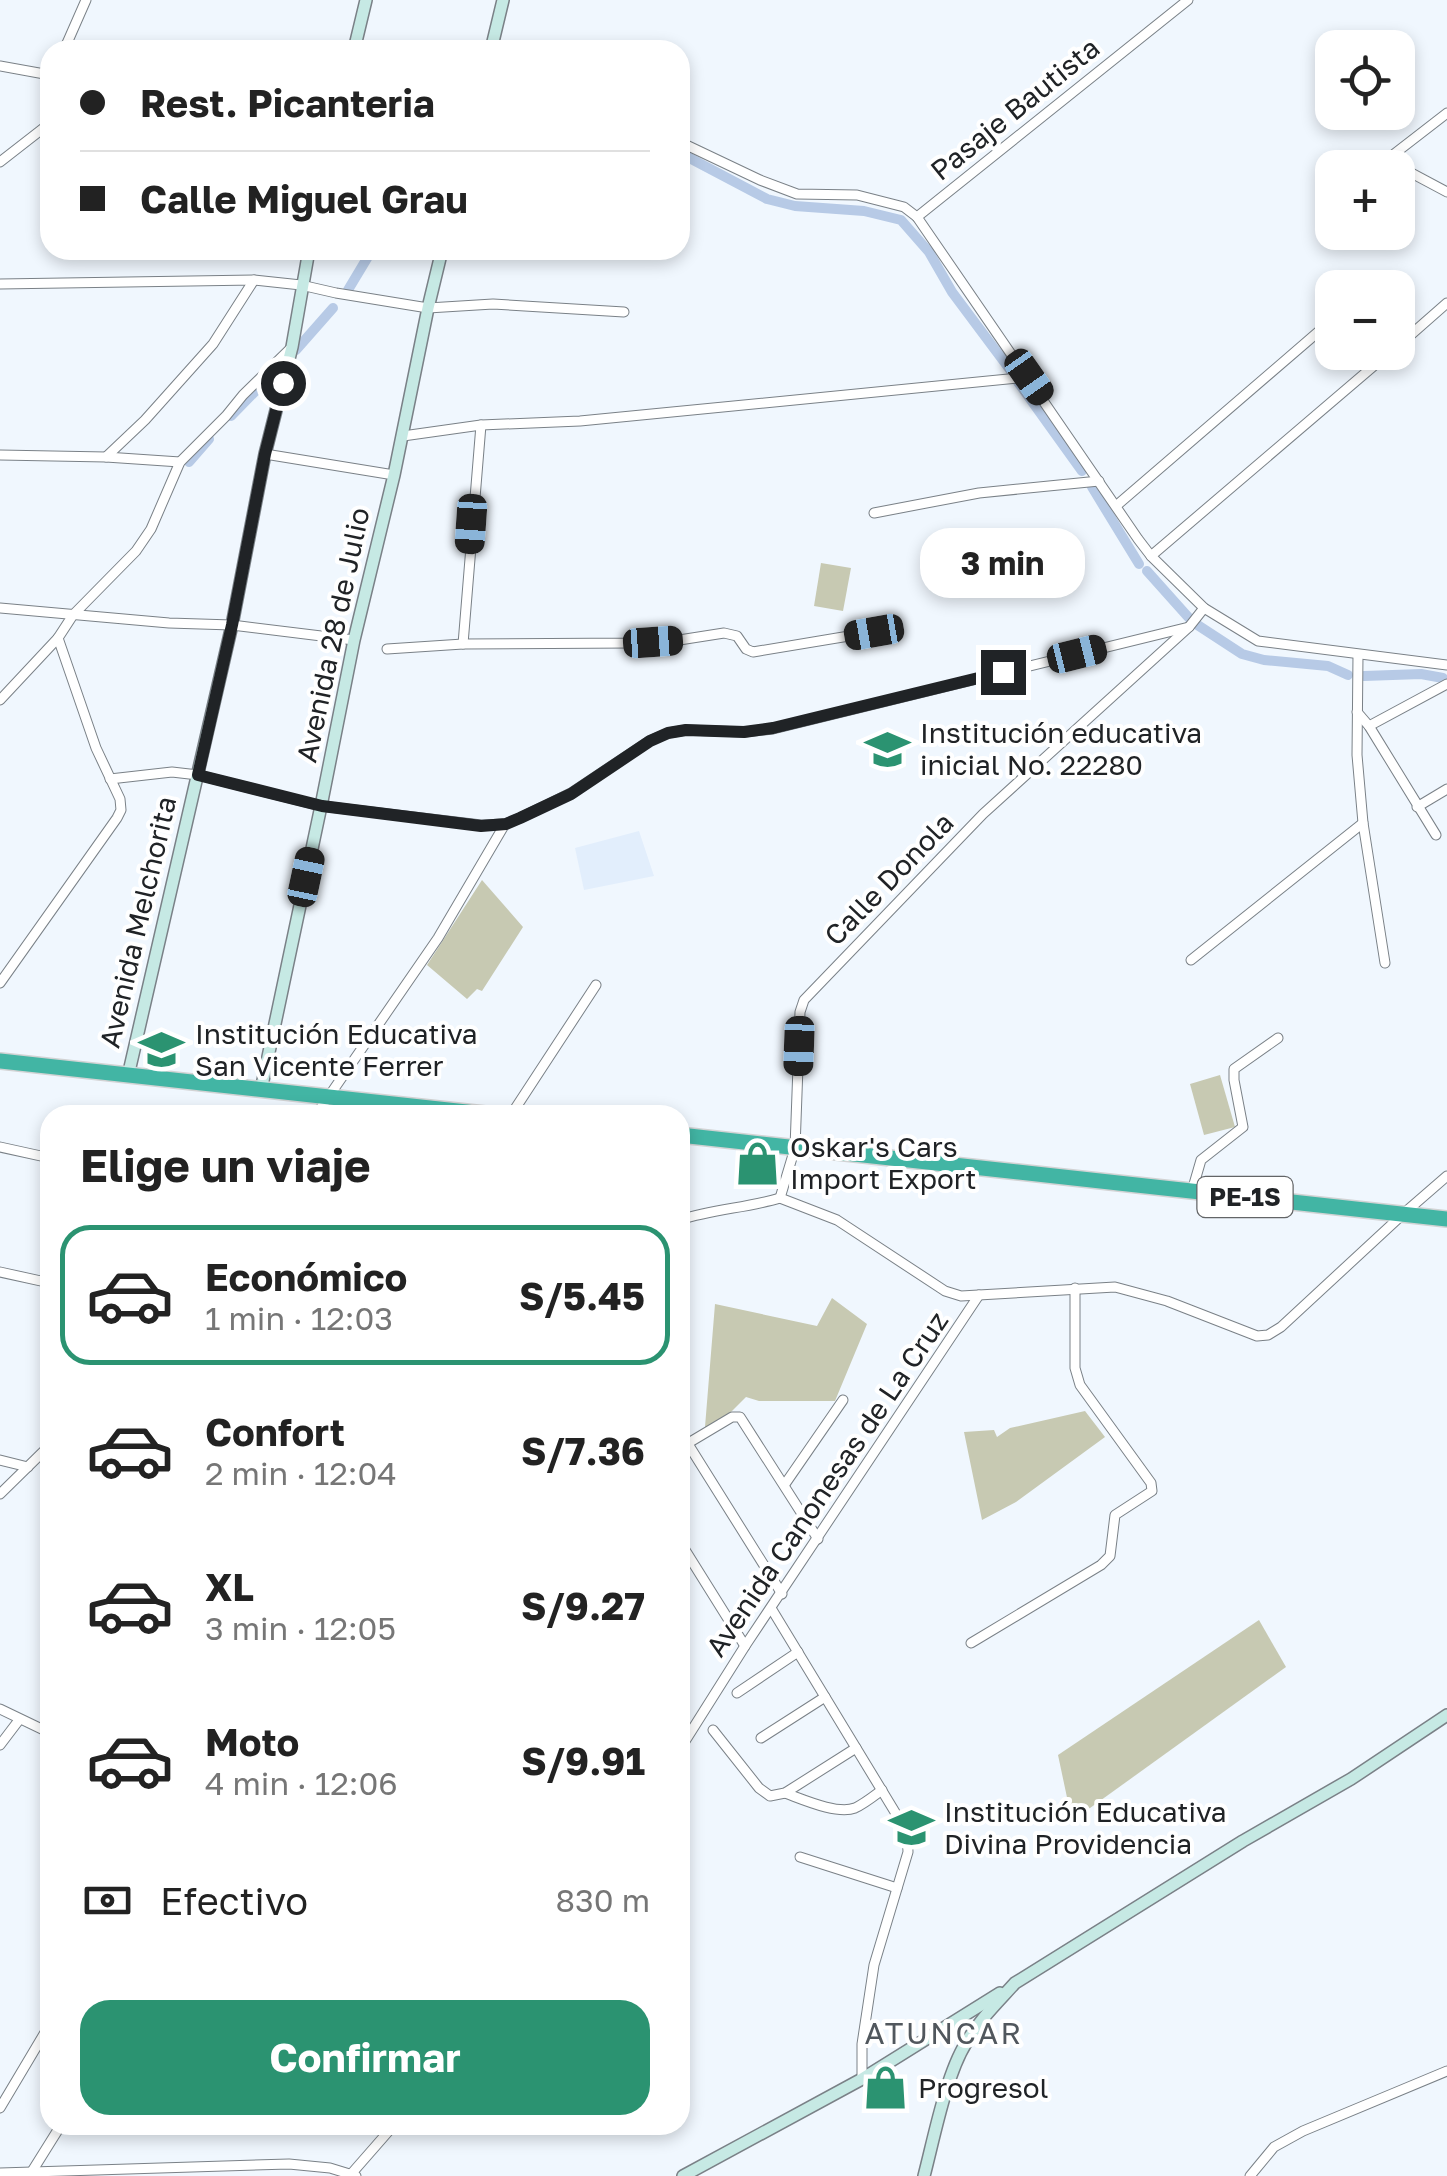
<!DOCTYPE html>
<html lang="es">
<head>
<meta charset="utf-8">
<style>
  body { margin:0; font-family:"Golos Text",sans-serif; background:#f2f2f2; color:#222; height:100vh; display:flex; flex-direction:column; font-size:38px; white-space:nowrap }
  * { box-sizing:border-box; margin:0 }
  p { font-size:32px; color:#767676 }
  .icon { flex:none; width:55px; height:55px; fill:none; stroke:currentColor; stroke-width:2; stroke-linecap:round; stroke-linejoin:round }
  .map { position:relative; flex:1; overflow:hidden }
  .details { position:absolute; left:40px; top:1105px; width:650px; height:1030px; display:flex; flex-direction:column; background:#fff; border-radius:30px; box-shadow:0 5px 15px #0003 }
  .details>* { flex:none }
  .top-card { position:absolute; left:40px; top:40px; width:650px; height:220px; border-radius:30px; box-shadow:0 5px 15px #0003; display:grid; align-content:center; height:220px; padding:0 40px; background:#fff }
  .fabs { position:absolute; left:1315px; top:30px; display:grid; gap:20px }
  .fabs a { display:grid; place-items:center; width:100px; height:100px; border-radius:20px; background:#fff; box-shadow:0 5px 15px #0003; font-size:50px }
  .end { position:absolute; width:45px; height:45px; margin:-22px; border:12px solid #202326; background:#fff; box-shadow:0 0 0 5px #fff }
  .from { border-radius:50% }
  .bubble { position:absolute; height:70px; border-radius:30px; background:#fff; box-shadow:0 5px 15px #0003; font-size:32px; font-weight:700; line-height:70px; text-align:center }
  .car { position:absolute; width:30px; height:60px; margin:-30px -15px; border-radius:12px; box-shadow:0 0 8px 2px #0007; background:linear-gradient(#222 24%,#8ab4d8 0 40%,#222 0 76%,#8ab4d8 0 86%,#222 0) }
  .top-card b { display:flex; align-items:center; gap:35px; height:95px; font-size:38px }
  .top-card b+b { border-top:2px solid #e0e0e0 }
  .top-card i { width:25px; height:25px; background:#222 }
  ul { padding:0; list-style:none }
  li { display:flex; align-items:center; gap:30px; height:140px; margin:0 20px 15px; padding:0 20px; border:5px solid transparent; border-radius:30px }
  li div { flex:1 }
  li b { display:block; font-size:38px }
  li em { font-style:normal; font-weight:700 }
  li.active { border-color:#2b9371 }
  li>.icon { width:90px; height:90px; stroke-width:1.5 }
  h2 { padding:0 40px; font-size:45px; line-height:120px }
  .pay { display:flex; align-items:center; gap:25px; height:110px; padding:0 40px; font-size:38px }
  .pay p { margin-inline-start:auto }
  .button { display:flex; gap:20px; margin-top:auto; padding:20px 40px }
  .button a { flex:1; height:115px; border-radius:30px; background:#2b9371; color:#fff; font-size:40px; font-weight:700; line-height:115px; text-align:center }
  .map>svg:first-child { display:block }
  .built { fill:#e2eefc }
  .green { fill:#c7c9b2 }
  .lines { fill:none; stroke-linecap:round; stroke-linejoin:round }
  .canal { stroke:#b7cae6; stroke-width:10 }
  .street-casing { stroke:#7a8187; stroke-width:11 }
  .secondary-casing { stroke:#7a8187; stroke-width:14 }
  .highway-casing { stroke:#d2d3d4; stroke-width:18 }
  .street { stroke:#fff; stroke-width:9 }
  .secondary { stroke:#c6e9e4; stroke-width:11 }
  .highway { stroke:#42b5a4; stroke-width:15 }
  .route { stroke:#202326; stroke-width:12 }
  .labels { text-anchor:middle; stroke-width:8; stroke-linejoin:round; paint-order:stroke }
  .shield { fill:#fff; stroke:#636567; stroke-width:2.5 }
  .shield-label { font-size:25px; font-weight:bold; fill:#202326 }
  .street-label { font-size:28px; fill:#202326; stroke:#fff }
  .poi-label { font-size:28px; fill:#202326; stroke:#fff; text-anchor:start }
  .neighbourhood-label { font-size:30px; letter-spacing:2.5px; fill:#51575d; stroke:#fff }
</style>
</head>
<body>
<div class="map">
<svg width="1447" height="2176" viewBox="0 0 1447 2176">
  <rect width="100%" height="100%" fill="#f0f7fe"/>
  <path class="built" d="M 639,831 L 654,876 L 584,890 L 575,848 Z"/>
  <g class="green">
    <path d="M 821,563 L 851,568 L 843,611 L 814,606 Z"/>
    <path d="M 482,880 L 523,927 L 482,991 L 477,989 L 467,999 L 427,965 Z"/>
    <path d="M 1220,1075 L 1235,1127 L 1204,1135 L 1190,1084 Z"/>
    <path d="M 832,1298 L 867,1324 L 835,1401 L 759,1401 L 746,1397 L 704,1439 L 715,1304 L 817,1326 Z"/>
    <path d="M 1085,1411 L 1105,1437 L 1016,1502 L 982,1520 L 964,1432 L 994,1430 L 997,1437 L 1010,1428 Z"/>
    <path d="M 1259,1620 L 1286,1667 L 1072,1821 L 1058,1755 Z"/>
  </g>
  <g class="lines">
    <g class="canal">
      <path d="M 680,153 L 767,199 L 795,206 L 864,211 L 901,220 L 929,252 L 952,292 L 1011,371"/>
      <path d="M 348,290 L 372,250"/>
      <path d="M 296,350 L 333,308"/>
      <path d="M 1018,382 L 1082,471"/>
      <path d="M 231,416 L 276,370"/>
      <path d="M 189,462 L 209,439"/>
      <path d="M 1092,487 L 1139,564"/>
      <path d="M 1147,571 L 1189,618"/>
      <path d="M 1196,624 L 1242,654 L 1264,660 L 1328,666 L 1348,675"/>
      <path d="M 1364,676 L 1421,674 L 1443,678"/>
    </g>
    <defs>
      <g id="street">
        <path d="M 64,50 L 86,0"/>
        <path d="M 0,66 L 50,75"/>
        <path d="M 680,142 L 760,180 L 797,194 L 857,195 L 904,207 L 917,217 L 1138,539 L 1151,556 L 1204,608 L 1258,641 L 1447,665"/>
        <path d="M 1387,160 L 1447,192"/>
        <path d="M 0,162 L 50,123"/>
        <path d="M 1376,168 L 1447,113"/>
        <path d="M 917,217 L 1188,0"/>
        <path d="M 0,284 L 254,280 L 301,285 L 336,293 L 428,308 L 493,304 L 624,312"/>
        <path d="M 1398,346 L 1447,303"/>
        <path d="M 403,436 L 481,425 L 580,421 L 1029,377"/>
        <path d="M 265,454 L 394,475"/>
        <path d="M 0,455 L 106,457 L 180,462"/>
        <path d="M 106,457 L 145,420 L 213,344 L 254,280"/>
        <path d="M 1116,506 L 1332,320"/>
        <path d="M 874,513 L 979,493 L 1099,481"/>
        <path d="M 1151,556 L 1390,352"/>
        <path d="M 0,608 L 169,623 L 232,625 L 354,640"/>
        <path d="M 463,644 L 481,425"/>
        <path d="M 387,649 L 463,644 L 633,643 L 673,641 L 724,633 L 737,636 L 746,649 L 753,652 L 873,632"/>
        <path d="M 1358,655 L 1357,755 L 1363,823 L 1385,963"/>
        <path d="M 0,700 L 58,638 L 73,615 L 136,551 L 151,529 L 180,462 L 226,416 L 243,395 L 290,349"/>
        <path d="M 1357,712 L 1369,726 L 1436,835"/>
        <path d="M 1369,726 L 1447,684"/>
        <path d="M 110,779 L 172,772 L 198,775 L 321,806 L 481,825 L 505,824 L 520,818 L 571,793 L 649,741 L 668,733 L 686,730 L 744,732 L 773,729 L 1189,627"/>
        <path d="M 1417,807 L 1447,789"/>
        <path d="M 1191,960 L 1363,823"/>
        <path d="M 0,983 L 117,818 L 121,810 L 120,799 L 96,748 L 58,638"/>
        <path d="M 316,1115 L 438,938 L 505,824"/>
        <path d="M 511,1115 L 596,985"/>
        <path d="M 0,1147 L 50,1158"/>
        <path d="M 1192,1191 L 1201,1160 L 1243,1127 L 1234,1080 L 1234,1069 L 1278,1038"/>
        <path d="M 780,1198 L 837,1220 L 945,1291 L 961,1296 L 1115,1287 L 1167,1301 L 1257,1336 L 1268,1335 L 1281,1327 L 1402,1215 L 1447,1176"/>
        <path d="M 780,1198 L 795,1148 L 800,1012 L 804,1000 L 983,814 L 1189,627 L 1204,608"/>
        <path d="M 680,1220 C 713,1209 747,1208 780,1198"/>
        <path d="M 0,1272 L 50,1283"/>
        <path d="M 688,1444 L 782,1594"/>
        <path d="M 680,1448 L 732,1417 L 740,1417 L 818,1539"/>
        <path d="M 0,1460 L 28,1467"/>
        <path d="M 785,1484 L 843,1400"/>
        <path d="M 0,1494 L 50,1445"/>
        <path d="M 680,1542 L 745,1646"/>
        <path d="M 771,1608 L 901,1822 L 907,1832 L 908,1852 L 874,1965 L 862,2044 L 862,2079"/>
        <path d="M 971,1643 L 1101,1565 L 1110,1556 L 1115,1515 L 1152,1491 L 1151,1483 L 1080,1385 L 1075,1368 L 1075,1288"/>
        <path d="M 737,1693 L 798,1652"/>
        <path d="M 0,1709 L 50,1733"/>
        <path d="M 713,1730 L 759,1788 L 770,1796 L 785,1793 L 856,1748"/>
        <path d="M 761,1738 L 825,1697"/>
        <path d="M 0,1745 L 19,1720"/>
        <path d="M 680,1749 L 745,1646 L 979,1295"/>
        <path d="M 785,1793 C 802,1799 837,1815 855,1808 C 864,1804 874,1796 882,1790"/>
        <path d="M 800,1857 L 897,1888"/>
        <path d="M 0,2108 L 50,2024"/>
        <path d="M 0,2173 L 289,2164 L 330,2168 L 356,2176"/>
        <path d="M 31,2173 L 61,2125"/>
        <path d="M 352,2173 L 394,2125"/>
        <path d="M 1250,2176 L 1274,2147 L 1303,2131 L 1447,2071"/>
      </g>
      <g id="secondary">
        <path d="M 354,50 L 366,0"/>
        <path d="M 491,50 L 503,0"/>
        <path d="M 128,1076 L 232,625 L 265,454 L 292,347 L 309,250"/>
        <path d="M 261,1090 L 321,806 L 354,640 L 394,475 L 428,308 L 442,250"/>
        <path d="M 683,2176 L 862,2079 L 1000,1993"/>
        <path d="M 924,2176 C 934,2138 946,2075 966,2043 C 979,2020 998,2002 1015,1983 L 1243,1841 L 1351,1779 L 1447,1715"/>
      </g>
      <g id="highway">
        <path d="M 0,1061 L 494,1115"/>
        <path d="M 680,1135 L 1447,1219"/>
      </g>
    </defs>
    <use href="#street" class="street-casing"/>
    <use href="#secondary" class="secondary-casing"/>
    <use href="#highway" class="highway-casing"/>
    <use href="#street" class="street"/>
    <use href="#secondary" class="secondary"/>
    <use href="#highway" class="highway"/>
  </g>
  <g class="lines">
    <path class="route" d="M 283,383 L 265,454 L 232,625 L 198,775 L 322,806 L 481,826 L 506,824 L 520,818 L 571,794 L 650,741 L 668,733 L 686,730 L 744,732 L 773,728 L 1003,672"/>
  </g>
  <defs>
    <symbol id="school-bare" viewBox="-9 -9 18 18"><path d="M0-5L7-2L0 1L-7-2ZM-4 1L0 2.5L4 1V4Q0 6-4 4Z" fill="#2b9371" stroke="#fff" stroke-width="2.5" paint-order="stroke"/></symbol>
    <symbol id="shop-bare" viewBox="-9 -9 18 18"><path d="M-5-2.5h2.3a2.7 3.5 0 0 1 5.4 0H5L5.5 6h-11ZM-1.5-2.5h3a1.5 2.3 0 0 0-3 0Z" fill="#2b9371" stroke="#fff" stroke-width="2.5" paint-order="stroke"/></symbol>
  </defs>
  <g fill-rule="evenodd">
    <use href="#school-bare" x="856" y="718" width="63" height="63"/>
    <use href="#school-bare" x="130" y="1018" width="63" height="63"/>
    <use href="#shop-bare" x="726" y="1132" width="63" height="63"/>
    <use href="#school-bare" x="880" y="1796" width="63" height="63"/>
    <use href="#shop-bare" x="854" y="2056" width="63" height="63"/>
  </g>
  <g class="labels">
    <rect class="shield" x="1197.5" y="1177" width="95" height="40" rx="8"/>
    <g class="shield-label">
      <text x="1245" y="1206">PE-1S</text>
    </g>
    <g class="street-label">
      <text transform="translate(1015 109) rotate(-39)" y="10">Pasaje Bautista</text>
      <text transform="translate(333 635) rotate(-78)" y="10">Avenida 28 de Julio</text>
      <text transform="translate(889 879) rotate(-46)" y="10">Calle Donola</text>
      <text transform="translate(138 922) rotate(-77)" y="10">Avenida Melchorita</text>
      <text transform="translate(827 1484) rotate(-56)" y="10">Avenida Canonesas de La Cruz</text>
    </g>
    <g class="poi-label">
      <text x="920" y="743">Institución educativa<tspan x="920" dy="32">inicial No. 22280</tspan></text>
      <text x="195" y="1044">Institución Educativa<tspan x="195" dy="32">San Vicente Ferrer</tspan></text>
      <text x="790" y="1157">Oskar's Cars<tspan x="790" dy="32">Import Export</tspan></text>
      <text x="944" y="1822">Institución Educativa<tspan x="944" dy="32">Divina Providencia</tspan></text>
      <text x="918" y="2098">Progresol</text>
    </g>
    <g class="neighbourhood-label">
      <text x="944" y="2044">ATUNCAR</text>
    </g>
  </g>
</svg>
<div class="fabs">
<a><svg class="icon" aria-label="locate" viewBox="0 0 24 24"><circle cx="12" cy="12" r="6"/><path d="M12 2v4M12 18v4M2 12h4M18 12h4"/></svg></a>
<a>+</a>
<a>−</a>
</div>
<i class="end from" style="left:283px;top:383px"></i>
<i class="end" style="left:1003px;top:672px"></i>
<div class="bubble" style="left:920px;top:528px;width:165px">3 min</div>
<i class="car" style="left:1029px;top:377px;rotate:145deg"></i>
<i class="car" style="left:471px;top:524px;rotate:184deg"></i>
<i class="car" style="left:874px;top:632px;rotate:260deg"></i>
<i class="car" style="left:653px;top:642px;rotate:86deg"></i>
<i class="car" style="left:1077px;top:654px;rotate:76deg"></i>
<i class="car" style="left:306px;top:877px;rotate:12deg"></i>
<i class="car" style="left:799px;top:1046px;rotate:182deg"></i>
<div class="top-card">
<b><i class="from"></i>Rest. Picanteria</b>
<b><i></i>Calle Miguel Grau</b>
</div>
<section class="details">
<h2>Elige un viaje</h2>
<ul>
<li class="active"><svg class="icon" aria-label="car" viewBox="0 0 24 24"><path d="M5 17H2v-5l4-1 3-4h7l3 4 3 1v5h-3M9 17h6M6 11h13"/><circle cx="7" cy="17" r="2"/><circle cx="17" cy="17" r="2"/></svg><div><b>Económico</b><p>1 min · 12:03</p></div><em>S/5.45</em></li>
<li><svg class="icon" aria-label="car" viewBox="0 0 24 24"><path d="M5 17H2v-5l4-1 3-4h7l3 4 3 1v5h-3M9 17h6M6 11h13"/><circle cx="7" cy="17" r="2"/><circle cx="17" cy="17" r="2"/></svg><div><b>Confort</b><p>2 min · 12:04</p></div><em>S/7.36</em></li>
<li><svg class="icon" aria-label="car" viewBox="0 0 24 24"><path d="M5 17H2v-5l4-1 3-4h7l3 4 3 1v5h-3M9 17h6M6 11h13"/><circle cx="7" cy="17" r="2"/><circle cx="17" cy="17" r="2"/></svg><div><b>XL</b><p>3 min · 12:05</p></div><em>S/9.27</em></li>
<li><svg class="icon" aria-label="car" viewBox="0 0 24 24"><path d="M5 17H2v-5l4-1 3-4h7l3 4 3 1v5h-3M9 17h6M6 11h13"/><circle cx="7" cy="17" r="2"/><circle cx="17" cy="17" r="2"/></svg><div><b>Moto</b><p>4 min · 12:06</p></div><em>S/9.91</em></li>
</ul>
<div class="pay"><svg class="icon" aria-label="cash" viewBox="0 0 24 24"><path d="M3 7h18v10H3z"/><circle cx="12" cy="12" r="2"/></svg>Efectivo<p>830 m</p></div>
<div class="button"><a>Confirmar</a></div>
</section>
</div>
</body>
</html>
